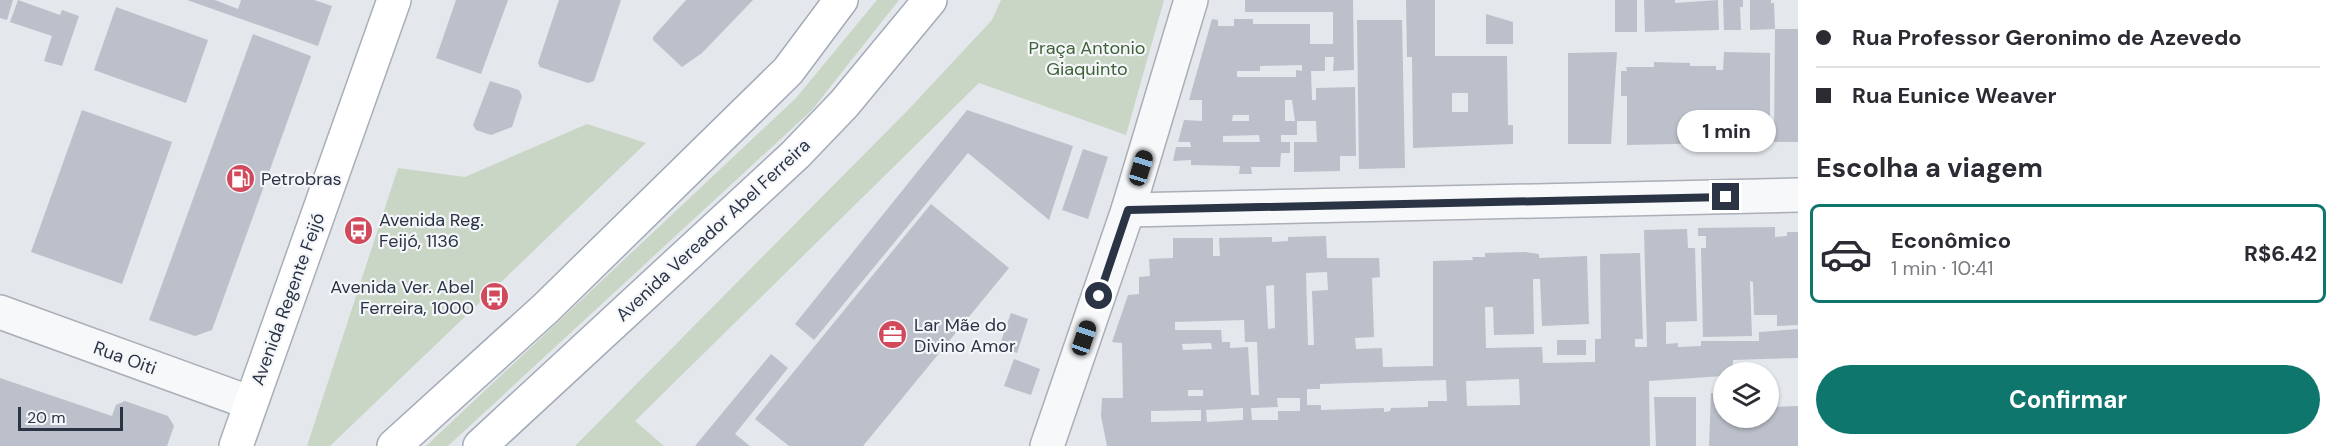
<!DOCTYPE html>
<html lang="pt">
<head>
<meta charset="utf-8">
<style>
  body { margin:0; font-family:"DM Sans",sans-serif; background:#f7f7f7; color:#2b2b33; height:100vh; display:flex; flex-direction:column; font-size:22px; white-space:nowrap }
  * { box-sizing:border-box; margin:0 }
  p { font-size:20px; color:#7c7c81 }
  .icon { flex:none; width:33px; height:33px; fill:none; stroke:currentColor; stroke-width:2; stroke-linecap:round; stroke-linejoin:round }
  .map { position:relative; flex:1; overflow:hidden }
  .drawer { display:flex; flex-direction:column; background:#fff; width:540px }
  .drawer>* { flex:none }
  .banner { display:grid; align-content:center; height:132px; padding:0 18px; background:#fff }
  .fabs { position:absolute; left:1713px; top:362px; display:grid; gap:12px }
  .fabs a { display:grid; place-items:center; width:66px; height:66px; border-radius:50%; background:#fff; box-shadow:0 2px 4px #0004; font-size:30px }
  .scale { position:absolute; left:18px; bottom:15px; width:105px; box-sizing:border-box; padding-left:6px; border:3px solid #2b3445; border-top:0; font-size:16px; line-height:21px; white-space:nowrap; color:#2b3445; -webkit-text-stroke:4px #f4f6f9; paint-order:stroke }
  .end { position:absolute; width:27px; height:27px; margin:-14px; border:8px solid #2b3445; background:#fff; box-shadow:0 0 0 3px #fff }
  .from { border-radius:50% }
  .bubble { position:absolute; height:42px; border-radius:21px; background:#fff; box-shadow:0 2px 4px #0004; font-size:20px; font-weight:700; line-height:42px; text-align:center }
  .car { position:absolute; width:18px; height:36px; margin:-18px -9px; border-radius:8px; box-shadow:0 0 4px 2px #0007; background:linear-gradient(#222 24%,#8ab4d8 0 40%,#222 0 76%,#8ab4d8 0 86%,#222 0) }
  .banner b { display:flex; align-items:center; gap:21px; height:57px; font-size:22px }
  .banner b+b { border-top:2px solid #e1e1e2 }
  .banner i { width:15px; height:15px; background:#2b2b33 }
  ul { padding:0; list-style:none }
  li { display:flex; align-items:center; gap:18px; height:99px; margin:0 12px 9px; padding:0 6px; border:3px solid transparent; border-radius:9px }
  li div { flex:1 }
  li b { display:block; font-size:22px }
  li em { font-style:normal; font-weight:700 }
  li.on { border-color:#0f766e }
  li>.icon { width:54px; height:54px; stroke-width:1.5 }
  h2 { padding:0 18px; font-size:27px; line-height:72px }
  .button { display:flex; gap:12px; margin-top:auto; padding:12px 18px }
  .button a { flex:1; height:69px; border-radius:36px; background:#0f766e; color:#fff; font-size:24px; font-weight:700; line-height:69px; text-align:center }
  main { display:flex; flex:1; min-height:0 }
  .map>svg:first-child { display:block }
  .green { fill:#c9d6c5 }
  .building { fill:#bbc0ca; fill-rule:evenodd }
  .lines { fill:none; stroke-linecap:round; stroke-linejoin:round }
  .street-casing { stroke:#a9aeb7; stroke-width:36 }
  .secondary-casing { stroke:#a9aeb7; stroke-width:36 }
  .primary-casing { stroke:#a3abb8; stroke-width:36 }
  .street { stroke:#f7f8fa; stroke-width:33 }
  .secondary { stroke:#fff; stroke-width:33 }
  .primary { stroke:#fff; stroke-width:33 }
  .route { stroke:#2b3445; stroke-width:8 }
  .labels { text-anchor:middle; stroke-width:4.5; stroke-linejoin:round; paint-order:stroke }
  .park-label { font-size:18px; fill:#3f6138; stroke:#f4f6f9 }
  .poi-label { font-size:18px; fill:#2b3445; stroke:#f4f6f9; text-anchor:start }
  .street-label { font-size:18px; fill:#2b3445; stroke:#f4f6f9 }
</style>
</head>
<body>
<main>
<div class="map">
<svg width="1798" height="446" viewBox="0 0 1798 446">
  <rect width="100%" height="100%" fill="#e4e7ec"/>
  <g class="green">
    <path d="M 877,0 L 899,0 L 812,110 L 448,446 L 426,446 L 796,98 Z"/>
    <path d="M 1001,0 L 1164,0 L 1126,135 L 979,83 L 635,421 L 664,446 L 575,446 L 909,109 L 992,20 Z"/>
    <path d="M 587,124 L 646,143 L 330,446 L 307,446 L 398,168 L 465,177 Z"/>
  </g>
  <g class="building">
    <path d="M 0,0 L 13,0 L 7,20 L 0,18 Z"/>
    <path d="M 18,0 L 60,15 L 62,10 L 79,16 L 62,66 L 44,61 L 52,36 L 10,22 Z"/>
    <path d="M 187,0 L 215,0 L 238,9 L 241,0 L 314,0 L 332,6 L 318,46 Z"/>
    <path d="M 456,0 L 508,0 L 481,74 L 436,58 Z"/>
    <path d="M 559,0 L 621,0 L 594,81 L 588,83 L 540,67 L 538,63 Z"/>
    <path d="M 686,0 L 753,0 L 702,53 L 682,67 L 653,40 L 653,37 Z"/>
    <path d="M 1245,0 L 1353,0 L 1354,70 L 1333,71 L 1334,57 L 1325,57 L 1325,71 L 1311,71 L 1312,100 L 1316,100 L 1316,88 L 1355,87 L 1356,156 L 1340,156 L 1340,171 L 1294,172 L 1294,142 L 1317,142 L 1316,121 L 1297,121 L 1297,135 L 1281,135 L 1281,142 L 1290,142 L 1290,153 L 1281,153 L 1280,167 L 1251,167 L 1252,174 L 1239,174 L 1240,166 L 1191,165 L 1191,160 L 1173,161 L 1176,147 L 1191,147 L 1190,142 L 1178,142 L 1184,120 L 1202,121 L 1202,100 L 1189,100 L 1212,19 L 1218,20 L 1218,26 L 1234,26 L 1234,19 L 1253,19 L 1253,24 L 1310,24 L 1310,44 L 1333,44 L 1333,12 L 1245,12 ZM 1302,65 L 1302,71 L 1296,70 L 1296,77 L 1237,77 L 1237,71 L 1260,71 L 1260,66 ZM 1285,100 L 1292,100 L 1295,121 L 1285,121 ZM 1233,115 L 1249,115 L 1249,121 L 1232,121 ZM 1259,135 L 1260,142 L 1223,142 L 1223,136 Z"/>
    <path d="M 1406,0 L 1435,0 L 1435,56 L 1507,56 L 1508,125 L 1513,125 L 1513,144 L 1413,148 L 1412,57 L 1407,57 ZM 1452,93 L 1468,93 L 1468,112 L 1452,112 Z"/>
    <rect x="1615" y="0" width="22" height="32"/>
    <path d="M 1644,0 L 1675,0 L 1675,3 L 1718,0 L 1719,30 L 1645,32 Z"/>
    <path d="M 1723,0 L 1743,0 L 1743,7 L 1740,7 L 1741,30 L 1724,30 Z"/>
    <path d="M 1750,0 L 1771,0 L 1771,3 L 1774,3 L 1775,29 L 1750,30 Z"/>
    <path d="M 116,7 L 208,40 L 186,103 L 94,70 Z"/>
    <path d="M 1486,14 L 1513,22 L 1513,44 L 1486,44 Z"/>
    <path d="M 1357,20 L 1402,20 L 1405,168 L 1359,169 Z"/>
    <path d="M 1775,29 L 1798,29 L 1798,142 L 1774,142 Z"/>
    <path d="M 253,34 L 311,56 L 212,330 L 195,336 L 149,320 Z"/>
    <path d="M 1617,52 L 1611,144 L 1568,144 L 1568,53 Z"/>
    <path d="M 1724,52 L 1770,53 L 1770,142 L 1627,145 L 1627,96 L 1621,96 L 1621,71 L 1627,71 L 1626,67 L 1654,67 L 1654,62 L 1690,63 L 1690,66 L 1716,66 L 1716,70 L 1723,70 Z"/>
    <path d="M 490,81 L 519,90 L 522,96 L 512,127 L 491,135 L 476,130 L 473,125 Z"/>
    <path d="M 82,110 L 172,142 L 122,284 L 31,252 Z"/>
    <path d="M 967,110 L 1073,146 L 1049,220 L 968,153 L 814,340 L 795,324 Z"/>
    <path d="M 1083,149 L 1108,157 L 1088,219 L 1062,210 Z"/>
    <path d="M 931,204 L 1009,268 L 863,446 L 789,446 L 755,419 Z"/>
    <path d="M 1775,227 L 1775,237 L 1787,236 L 1787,232 L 1798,232 L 1798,325 L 1777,326 L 1777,315 L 1754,315 L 1753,282 L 1750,281 L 1752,336 L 1703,337 L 1701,248 L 1706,248 L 1706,236 L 1698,236 L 1698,228 Z"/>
    <path d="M 1687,229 L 1688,248 L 1695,248 L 1697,321 L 1666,322 L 1666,344 L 1678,343 L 1678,347 L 1701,346 L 1701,341 L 1759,341 L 1759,332 L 1798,329 L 1798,358 L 1733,360 L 1733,372 L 1724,372 L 1724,376 L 1649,381 L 1650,446 L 1107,446 L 1101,416 L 1102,398 L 1123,398 L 1122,343 L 1112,342 L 1128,295 L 1139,294 L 1139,277 L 1150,276 L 1149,259 L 1173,258 L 1173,238 L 1213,238 L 1213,256 L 1220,256 L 1219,238 L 1272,237 L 1272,242 L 1288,241 L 1288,237 L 1326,236 L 1327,258 L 1379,258 L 1380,277 L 1372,278 L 1374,337 L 1355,338 L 1356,349 L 1382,348 L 1383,367 L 1433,366 L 1433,261 L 1473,260 L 1472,257 L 1485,257 L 1485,253 L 1525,252 L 1539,254 L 1539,258 L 1587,256 L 1589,324 L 1542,326 L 1540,279 L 1533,279 L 1534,334 L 1494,335 L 1493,307 L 1485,307 L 1486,348 L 1542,347 L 1543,363 L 1595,362 L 1595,339 L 1601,339 L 1600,254 L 1640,253 L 1643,339 L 1635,339 L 1635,347 L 1647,347 L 1644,230 ZM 1327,272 L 1328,290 L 1312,291 L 1314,345 L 1308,345 L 1306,273 ZM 1274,285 L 1275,328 L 1268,329 L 1266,286 ZM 1244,320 L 1245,342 L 1257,342 L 1259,395 L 1251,395 L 1248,347 L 1230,348 L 1230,342 L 1222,342 L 1221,330 L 1175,330 L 1175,322 ZM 1211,343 L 1212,349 L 1183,350 L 1182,344 ZM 1519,379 L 1520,405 L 1467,406 L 1466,381 ZM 1446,380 L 1447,401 L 1428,401 L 1428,407 L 1391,408 L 1390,411 L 1384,412 L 1384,408 L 1321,410 L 1321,405 L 1307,405 L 1307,389 L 1320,389 L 1320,384 ZM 1188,390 L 1203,390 L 1203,396 L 1188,396 ZM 1277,398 L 1300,398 L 1300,411 L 1278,411 L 1278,420 L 1252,420 L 1251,408 L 1278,407 ZM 1243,408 L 1243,420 L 1207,422 L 1206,410 ZM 1201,410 L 1201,421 L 1151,422 L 1151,411 Z"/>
    <path d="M 1011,313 L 1028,319 L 1017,353 L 999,347 Z"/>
    <rect x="1557" y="340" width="29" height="15"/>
    <path d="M 771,354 L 788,368 L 735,434 L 750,446 L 695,446 Z"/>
    <path d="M 1014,359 L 1040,369 L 1031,395 L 1004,386 Z"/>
    <path d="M 0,378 L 112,416 L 116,405 L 125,401 L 168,416 L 174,426 L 167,446 L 0,446 Z"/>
    <path d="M 1768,392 L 1775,392 L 1775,407 L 1798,406 L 1798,446 L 1709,446 L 1711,393 L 1724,393 L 1724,417 L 1768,417 Z"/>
    <path d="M 1654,397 L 1696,397 L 1696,446 L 1656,446 Z"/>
  </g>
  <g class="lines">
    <defs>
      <g id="street">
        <path d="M 1128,210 L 1798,195"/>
        <path d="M 0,312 L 251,403"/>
        <path d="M 1047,446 L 1128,210 L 1191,0"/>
      </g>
      <path id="secondary" d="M 236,446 L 394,0"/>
      <g id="primary">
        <path d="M 394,446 L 546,308 L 788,71 L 841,0"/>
        <path d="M 480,446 L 795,155 L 844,104 L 930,0"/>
      </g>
    </defs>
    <use href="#street" class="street-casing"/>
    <use href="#secondary" class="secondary-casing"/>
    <use href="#primary" class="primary-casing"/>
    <use href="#street" class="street"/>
    <use href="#secondary" class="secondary"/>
    <use href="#primary" class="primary"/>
  </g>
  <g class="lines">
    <path class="route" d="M 1099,296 L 1128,210 L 1726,197"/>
  </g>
  <defs>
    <symbol id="fuel-disc" viewBox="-11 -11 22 22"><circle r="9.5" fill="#d1495b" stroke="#f4f6f9"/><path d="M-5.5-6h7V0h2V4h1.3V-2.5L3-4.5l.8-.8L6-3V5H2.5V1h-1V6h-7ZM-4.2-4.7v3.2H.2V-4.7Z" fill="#fff"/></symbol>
    <symbol id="bus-disc" viewBox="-11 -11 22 22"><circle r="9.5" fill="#d1495b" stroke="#f4f6f9"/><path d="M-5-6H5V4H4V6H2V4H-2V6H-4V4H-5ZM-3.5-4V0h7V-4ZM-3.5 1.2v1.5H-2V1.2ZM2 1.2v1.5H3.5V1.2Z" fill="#fff"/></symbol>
    <symbol id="office-disc" viewBox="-11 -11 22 22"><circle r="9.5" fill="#d1495b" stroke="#f4f6f9"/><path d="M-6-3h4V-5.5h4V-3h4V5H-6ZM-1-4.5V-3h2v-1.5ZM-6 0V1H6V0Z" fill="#fff"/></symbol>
  </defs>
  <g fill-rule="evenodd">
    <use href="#fuel-disc" x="224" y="162" width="33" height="33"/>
    <use href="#bus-disc" x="342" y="214" width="33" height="33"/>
    <use href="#bus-disc" x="478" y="280" width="33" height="33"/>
    <use href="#office-disc" x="876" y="318" width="33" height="33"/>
  </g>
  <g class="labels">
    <g class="park-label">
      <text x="1087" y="54">Praça Antonio<tspan x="1087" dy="21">Giaquinto</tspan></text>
    </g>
    <g class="poi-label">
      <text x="261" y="185">Petrobras</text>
      <text x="379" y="226">Avenida Reg.<tspan x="379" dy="21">Feijó, 1136</tspan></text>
      <text x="474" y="293" text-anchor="end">Avenida Ver. Abel<tspan x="474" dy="21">Ferreira, 1000</tspan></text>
      <text x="914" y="331">Lar Mãe do<tspan x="914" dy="21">Divino Amor</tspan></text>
    </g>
    <g class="street-label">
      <text transform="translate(713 230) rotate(-43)" y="6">Avenida Vereador Abel Ferreira</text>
      <text transform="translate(288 299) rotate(-70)" y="6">Avenida Regente Feijó</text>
      <text transform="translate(125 358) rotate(20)" y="6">Rua Oiti</text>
    </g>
  </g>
</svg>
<div class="fabs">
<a><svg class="icon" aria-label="layers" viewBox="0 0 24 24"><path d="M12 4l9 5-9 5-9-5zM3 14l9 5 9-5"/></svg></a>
</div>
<div class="scale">20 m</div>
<i class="end from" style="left:1099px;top:296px"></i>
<i class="end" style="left:1726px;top:197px"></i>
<div class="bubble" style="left:1677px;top:110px;width:99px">1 min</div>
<i class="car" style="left:1141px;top:168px;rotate:17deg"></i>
<i class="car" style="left:1084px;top:338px;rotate:19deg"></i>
</div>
<section class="drawer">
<div class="banner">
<b><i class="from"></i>Rua Professor Geronimo de Azevedo</b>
<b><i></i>Rua Eunice Weaver</b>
</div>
<h2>Escolha a viagem</h2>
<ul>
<li class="on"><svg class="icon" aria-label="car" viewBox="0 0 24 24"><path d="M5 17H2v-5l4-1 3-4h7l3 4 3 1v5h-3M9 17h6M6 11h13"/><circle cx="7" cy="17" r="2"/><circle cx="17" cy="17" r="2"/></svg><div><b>Econômico</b><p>1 min · 10:41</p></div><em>R$6.42</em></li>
</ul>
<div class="button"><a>Confirmar</a></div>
</section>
</main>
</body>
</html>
